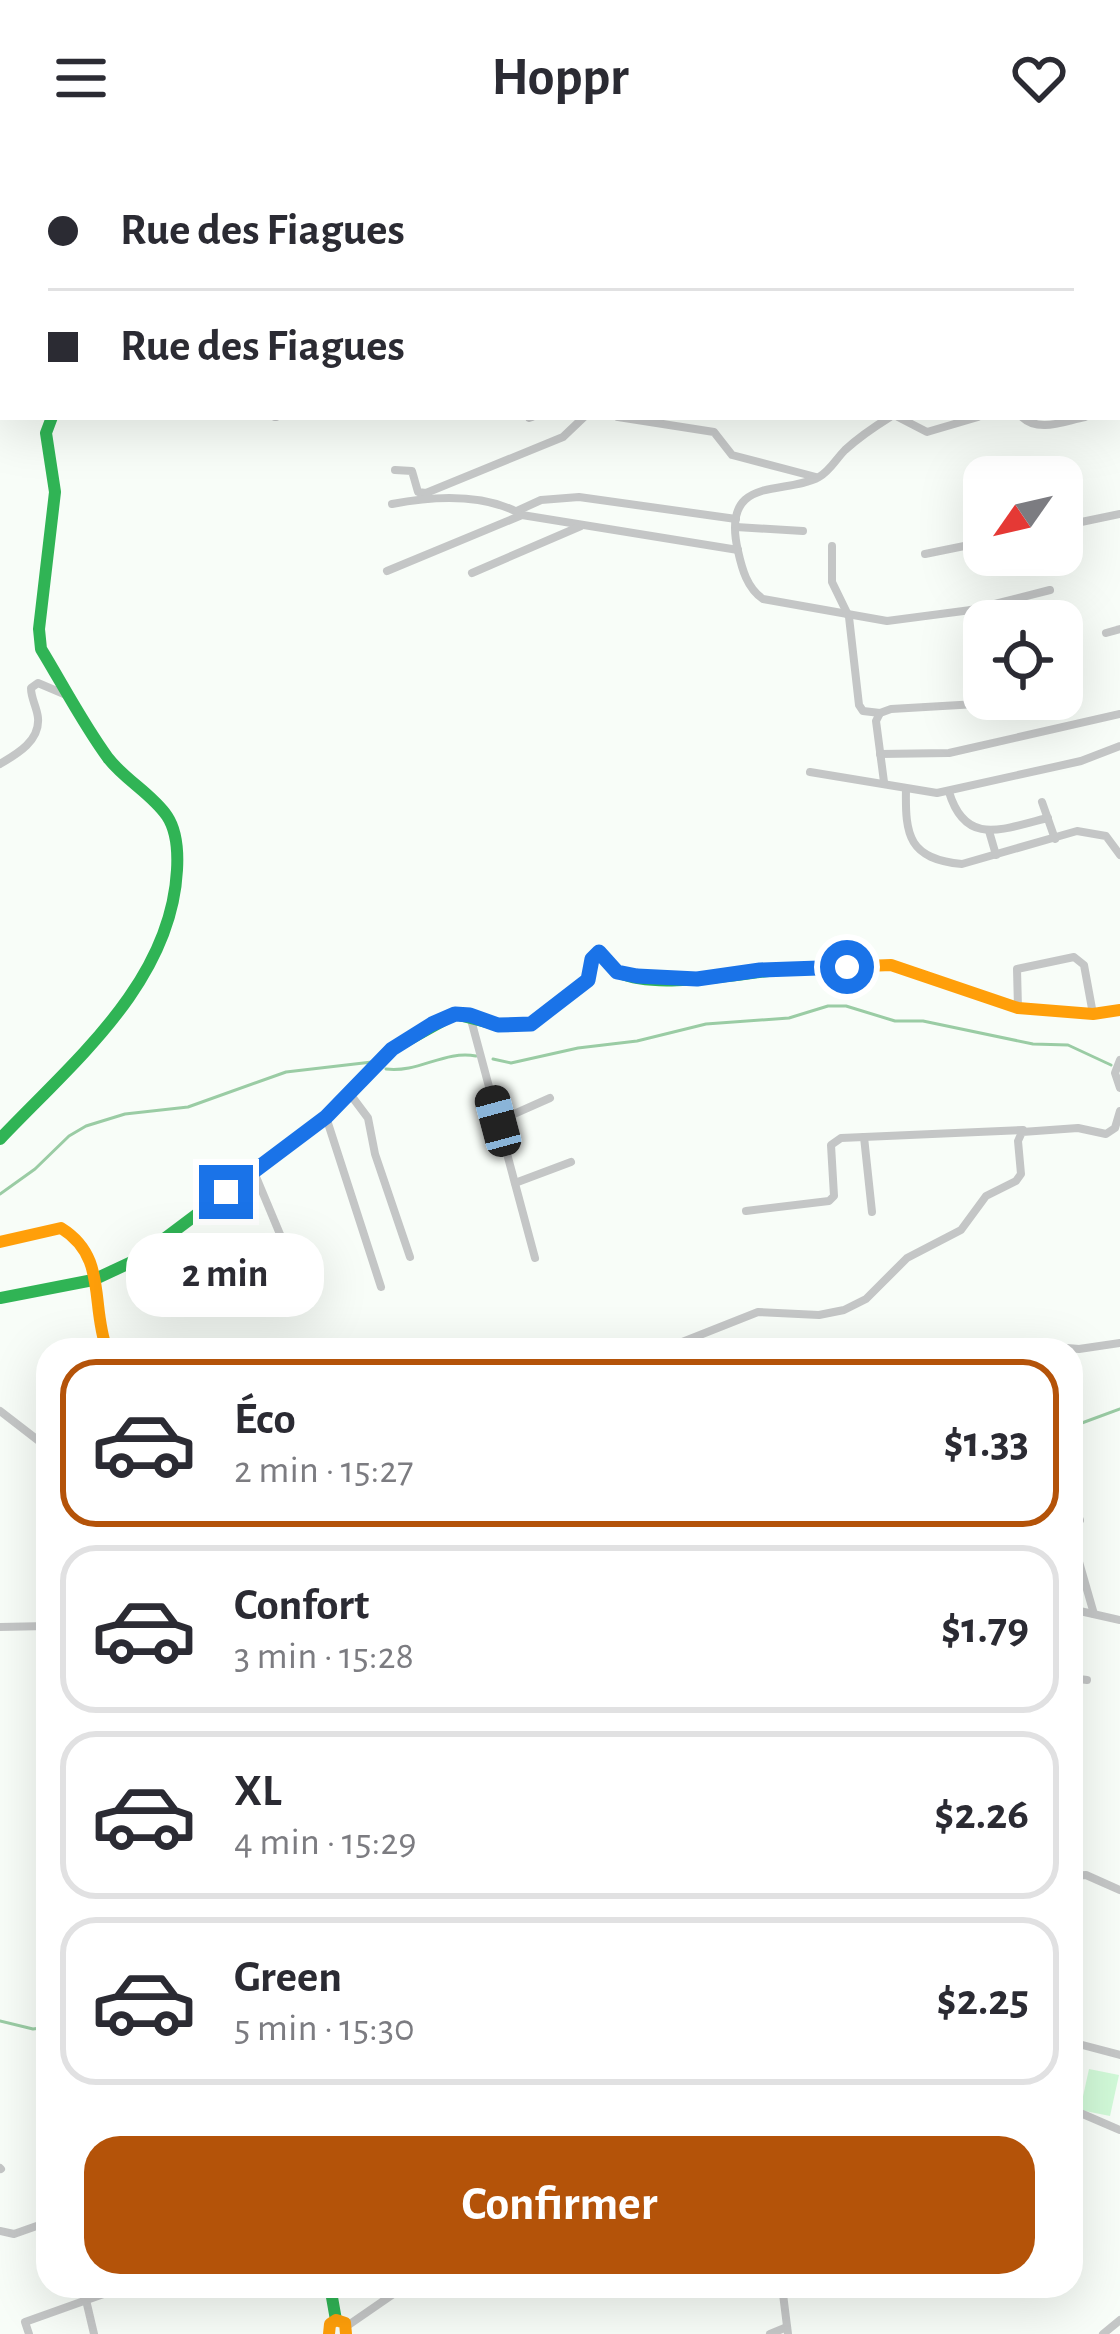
<!DOCTYPE html>
<html lang="fr">
<head>
<meta charset="utf-8">
<style>
  body { margin:0; font-family:"Alegreya Sans",sans-serif; background:#f7f7f7; color:#2b2b33; height:100vh; display:flex; flex-direction:column; font-size:45px; white-space:nowrap }
  * { box-sizing:border-box; margin:0 }
  p { font-size:39px; color:#7c7c81 }
  .icon { flex:none; width:66px; height:66px; fill:none; stroke:currentColor; stroke-width:2; stroke-linecap:round; stroke-linejoin:round }
  .map { position:relative; flex:1; overflow:hidden }
  .sheet { position:absolute; left:36px; top:1182px; width:1047px; height:960px; display:flex; flex-direction:column; background:#fff; border-radius:36px; box-shadow:0 12px 48px #0002 }
  .sheet>* { flex:none }
  .top-card { position:absolute; left:0px; top:0px; width:1122px; height:264px; box-shadow:0 12px 48px #0002; display:grid; align-content:center; height:264px; padding:0 48px; background:#fff }
  .needle { width:78px; rotate:236deg }
  .buttons { position:absolute; left:963px; top:300px; display:grid; gap:24px }
  .buttons a { display:grid; place-items:center; width:120px; height:120px; border-radius:24px; background:#fff; box-shadow:0 12px 48px #0002; font-size:60px }
  .end { position:absolute; width:54px; height:54px; margin:-27px; border:15px solid #1a73e8; background:#fff; box-shadow:0 0 0 6px #fff }
  .from { border-radius:50% }
  .bubble { position:absolute; height:84px; border-radius:36px; background:#fff; box-shadow:0 12px 48px #0002; font-size:39px; font-weight:700; line-height:84px; text-align:center }
  .car { position:absolute; width:36px; height:72px; margin:-36px -18px; border-radius:15px; box-shadow:0 0 9px 3px #0007; background:linear-gradient(#222 24%,#8ab4d8 0 40%,#222 0 76%,#8ab4d8 0 86%,#222 0) }
  .top-card b { display:flex; align-items:center; gap:42px; height:114px; font-size:45px }
  .top-card b+b { border-top:3px solid #e1e1e2 }
  .top-card i { width:30px; height:30px; background:#2b2b33 }
  ul { padding:21px 0 0; list-style:none }
  li { display:flex; align-items:center; gap:36px; height:168px; margin:0 24px 18px; padding:0 24px; border:6px solid #e1e1e2; border-radius:36px }
  li div { flex:1 }
  li b { display:block; font-size:45px }
  li em { font-style:normal; font-weight:700 }
  li.active { border-color:#b45309 }
  li>.icon { width:108px; height:108px; stroke-width:1.5 }
  .primary-button { display:flex; gap:24px; margin-top:auto; padding:24px 48px }
  .primary-button a { flex:1; height:138px; border-radius:36px; background:#b45309; color:#fff; font-size:48px; font-weight:700; line-height:138px; text-align:center }
  header { display:flex; justify-content:space-between; align-items:center; height:156px; padding:0 48px; background:#fff; font-size:54px; font-weight:700 }
  .map>svg:first-child { display:block }
  .green { fill:#d1f9d8 }
  .lines { fill:none; stroke-linecap:round; stroke-linejoin:round }
  .stream { stroke:#9acca4; stroke-width:3 }
  .street { stroke:#c4c6c6; stroke-width:8 }
  .fast { stroke:#30b455; stroke-width:12 }
  .slow { stroke:#ff9f0a; stroke-width:12 }
  .jam { stroke:#e5322d; stroke-width:12 }
  .route { stroke:#1a73e8; stroke-width:15 }
</style>
</head>
<body>
<header><svg class="icon" aria-label="menu" viewBox="0 0 24 24"><path d="M4 6h16M4 12h16M4 18h16"/></svg>Hoppr<svg class="icon" aria-label="heart" viewBox="0 0 24 24"><path d="M12 20l-8-8c-3-5 5-10 8-4 3-6 11-1 8 4z"/></svg></header>
<div class="map">
<svg width="1120" height="2178" viewBox="0 0 1120 2178">
  <rect width="100%" height="100%" fill="#f8fdf8"/>
  <path class="green" d="M 1089,1913 L 1119,1919 L 1110,1960 L 1080,1954 Z"/>
  <g class="lines">
    <g class="stream">
      <path d="M 493,903 L 511,907 L 578,892 L 637,885 L 706,868 L 789,862 L 828,850 L 846,850 L 895,865 L 923,865 L 1033,888 L 1068,889 L 1111,909"/>
      <path d="M 386,913 C 419,917 444,894 476,900"/>
      <path d="M 0,1038 L 35,1013 L 69,980 L 86,970 L 125,958 L 188,951 L 286,916 L 372,906"/>
      <path d="M 1071,1271 L 1120,1253"/>
      <path d="M 0,1865 L 33,1873 L 48,1871"/>
    </g>
    <g class="street">
      <path d="M 606,0 L 606,3"/>
      <path d="M 756,0 L 756,3"/>
      <path d="M 946,0 L 946,3"/>
      <path d="M 275,261 L 276,261"/>
      <path d="M 618,261 L 714,276 L 732,299 L 816,321"/>
      <path d="M 890,261 C 874,271 858,282 845,294 C 836,303 830,315 819,321 C 785,340 720,317 738,395 C 742,413 747,432 763,443 L 887,465 L 971,454 L 1050,434"/>
      <path d="M 898,261 L 927,276 L 978,261"/>
      <path d="M 1022,261 C 1039,277 1064,265 1085,261"/>
      <path d="M 529,262 L 532,261"/>
      <path d="M 395,314 L 412,315 L 418,336 L 426,337 L 563,281 L 584,261"/>
      <path d="M 392,348 C 434,340 483,337 521,358"/>
      <path d="M 517,355 L 541,344 L 579,341 L 736,363"/>
      <path d="M 1062,370 L 1120,358"/>
      <path d="M 736,371 L 803,375"/>
      <path d="M 832,390 L 832,426 L 849,461 L 859,549 L 863,555 L 880,557"/>
      <path d="M 925,398 L 984,386"/>
      <path d="M 387,415 L 522,359 L 738,394"/>
      <path d="M 472,417 L 581,370"/>
      <path d="M 971,454 L 984,513"/>
      <path d="M 1106,477 L 1120,473"/>
      <path d="M 880,598 L 949,597 L 1120,558"/>
      <path d="M 0,608 C 17,598 40,585 38,562 C 37,551 31,543 31,532 L 38,527 L 71,541"/>
      <path d="M 810,616 L 937,637 L 1081,605 L 1120,590"/>
      <path d="M 884,626 L 876,565 L 880,557 L 891,553 L 977,548 L 987,543"/>
      <path d="M 906,633 C 905,680 909,703 962,708 L 1077,675 L 1106,680 L 1120,699"/>
      <path d="M 949,636 C 966,692 1004,672 1048,662"/>
      <path d="M 1042,646 L 1055,683"/>
      <path d="M 989,675 L 996,699"/>
      <path d="M 1018,852 L 1017,813 L 1074,801 L 1084,809 L 1093,858"/>
      <path d="M 470,860 L 535,1102"/>
      <path d="M 1120,904 L 1115,917 L 1120,932"/>
      <path d="M 350,938 L 368,962 L 375,998 L 410,1101"/>
      <path d="M 326,961 L 381,1131"/>
      <path d="M 498,965 L 550,942"/>
      <path d="M 864,981 L 872,1056"/>
      <path d="M 254,1016 L 305,1138"/>
      <path d="M 515,1027 L 571,1006"/>
      <path d="M 746,1055 L 829,1045 L 834,1040 L 831,989 L 841,982 L 1023,974"/>
      <path d="M 662,1194 L 758,1156 L 819,1159 L 844,1154 L 866,1143 L 907,1102 L 961,1074 L 986,1040 L 1016,1025 L 1021,1018 L 1018,985 L 1022,976 L 1078,972 L 1106,978 L 1115,972 L 1120,955"/>
      <path d="M 1020,1194 L 1031,1189 L 1079,1193 L 1120,1187"/>
      <path d="M 0,1255 L 48,1292"/>
      <path d="M 1071,1366 L 1080,1364"/>
      <path d="M 1071,1378 L 1094,1458"/>
      <path d="M 1071,1453 L 1120,1464"/>
      <path d="M 0,1471 L 48,1470"/>
      <path d="M 1071,1522 L 1087,1524"/>
      <path d="M 1071,1560 L 1071,1561"/>
      <path d="M 1071,1720 L 1086,1719 L 1120,1734"/>
      <path d="M 1071,1886 L 1120,1899"/>
      <path d="M 1071,1919 L 1080,1889"/>
      <path d="M 1071,1953 L 1120,1974"/>
      <path d="M 0,2012 L 1,2013"/>
      <path d="M 0,2075 L 14,2078 L 48,2066"/>
      <path d="M 782,2130 L 788,2178"/>
      <path d="M 86,2144 L 94,2178"/>
      <path d="M 347,2170 L 405,2130"/>
      <path d="M 29,2178 L 25,2166 L 126,2130"/>
      <path d="M 770,2178 L 787,2171"/>
      <path d="M 1103,2178 L 1120,2164"/>
    </g>
    <g class="fast">
      <path d="M 1119,254 L 1120,257"/>
      <path d="M 0,983 C 73,906 171,827 177,714 C 178,697 177,675 167,660 C 152,638 125,624 108,602 C 83,568 63,529 41,493 L 39,473 L 55,336 L 46,277 L 52,261"/>
      <path d="M 0,1142 L 93,1124 L 136,1104 L 326,961 L 392,893 L 455,858 L 498,869 L 531,867 L 588,824 L 592,803 L 599,797 C 605,803 612,813 620,817 C 658,835 748,815 792,813"/>
      <path d="M 330,2130 L 336,2164"/>
    </g>
    <g class="slow">
      <path d="M 0,73 L 3,73"/>
      <path d="M 0,105 L 3,107"/>
      <path d="M 1119,121 L 1120,121"/>
      <path d="M 792,813 L 891,809 L 1018,852 L 1093,858 L 1120,854"/>
      <path d="M 0,1086 L 61,1072 C 108,1101 90,1148 107,1194"/>
      <path d="M 329,2178 L 330,2168 L 336,2164 L 345,2167 L 346,2178"/>
    </g>
    <g class="jam">
      <path d="M 504,0 L 507,3"/>
      <path d="M 1059,0 L 1059,3"/>
    </g>
  </g>
  <g class="lines">
    <path class="route" d="M 226,1036 L 326,961 L 392,893 L 432,868 L 455,858 L 470,859 L 498,869 L 531,868 L 588,824 L 592,803 L 599,796 L 617,816 L 637,820 L 697,823 L 760,814 L 847,811"/>
  </g>
</svg>
<div class="buttons">
<a><svg class="needle" viewBox="-14 -14 28 28"><path d="M0-13l5 13h-10z" fill="#e53935"/><path d="M0 13l5-13h-10z" fill="#7c7c81"/></svg></a>
<a><svg class="icon" aria-label="locate" viewBox="0 0 24 24"><circle cx="12" cy="12" r="6"/><path d="M12 2v4M12 18v4M2 12h4M18 12h4"/></svg></a>
</div>
<i class="end from" style="left:847px;top:811px"></i>
<i class="end" style="left:226px;top:1036px"></i>
<div class="bubble" style="left:126px;top:1077px;width:198px">2 min</div>
<i class="car" style="left:498px;top:965px;rotate:345deg"></i>
<div class="top-card">
<b><i class="from"></i>Rue des Fiagues</b>
<b><i></i>Rue des Fiagues</b>
</div>
<section class="sheet">
<ul>
<li class="active"><svg class="icon" aria-label="car" viewBox="0 0 24 24"><path d="M5 17H2v-5l4-1 3-4h7l3 4 3 1v5h-3M9 17h6M6 11h13"/><circle cx="7" cy="17" r="2"/><circle cx="17" cy="17" r="2"/></svg><div><b>Éco</b><p>2 min · 15:27</p></div><em>$1.33</em></li>
<li><svg class="icon" aria-label="car" viewBox="0 0 24 24"><path d="M5 17H2v-5l4-1 3-4h7l3 4 3 1v5h-3M9 17h6M6 11h13"/><circle cx="7" cy="17" r="2"/><circle cx="17" cy="17" r="2"/></svg><div><b>Confort</b><p>3 min · 15:28</p></div><em>$1.79</em></li>
<li><svg class="icon" aria-label="car" viewBox="0 0 24 24"><path d="M5 17H2v-5l4-1 3-4h7l3 4 3 1v5h-3M9 17h6M6 11h13"/><circle cx="7" cy="17" r="2"/><circle cx="17" cy="17" r="2"/></svg><div><b>XL</b><p>4 min · 15:29</p></div><em>$2.26</em></li>
<li><svg class="icon" aria-label="car" viewBox="0 0 24 24"><path d="M5 17H2v-5l4-1 3-4h7l3 4 3 1v5h-3M9 17h6M6 11h13"/><circle cx="7" cy="17" r="2"/><circle cx="17" cy="17" r="2"/></svg><div><b>Green</b><p>5 min · 15:30</p></div><em>$2.25</em></li>
</ul>
<div class="primary-button"><a>Confirmer</a></div>
</section>
</div>
</body>
</html>
